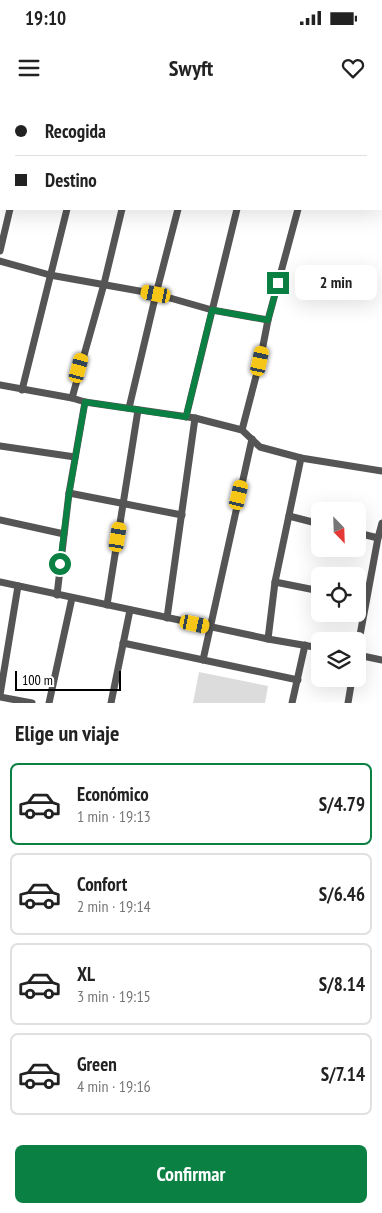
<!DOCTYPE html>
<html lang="es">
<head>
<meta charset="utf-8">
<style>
  body { margin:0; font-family:"PT Sans Narrow",sans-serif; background:#f6f6f6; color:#222; height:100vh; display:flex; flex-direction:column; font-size:19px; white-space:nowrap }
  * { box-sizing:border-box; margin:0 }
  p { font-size:16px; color:#767676 }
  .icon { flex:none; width:28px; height:28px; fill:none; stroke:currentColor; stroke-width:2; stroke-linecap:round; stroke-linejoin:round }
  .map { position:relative; height:603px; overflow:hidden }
  .details { display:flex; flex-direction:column; background:#fff; flex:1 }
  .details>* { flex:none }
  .hud { position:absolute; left:0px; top:0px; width:382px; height:110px; box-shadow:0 5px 20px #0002; display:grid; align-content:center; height:110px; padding:0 15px; background:#fff }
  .needle { width:32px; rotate:157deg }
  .tools { position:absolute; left:311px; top:402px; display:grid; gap:10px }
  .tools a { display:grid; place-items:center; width:55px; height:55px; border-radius:8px; background:#fff; box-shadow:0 5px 20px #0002; font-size:25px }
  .scale { position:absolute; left:15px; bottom:12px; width:106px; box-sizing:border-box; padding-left:5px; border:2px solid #000; border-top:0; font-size:14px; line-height:18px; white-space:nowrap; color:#000; -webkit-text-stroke:4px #fff; paint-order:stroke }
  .end { position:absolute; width:22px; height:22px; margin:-11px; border:6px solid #0b8043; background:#fff; box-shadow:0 0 0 2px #fff }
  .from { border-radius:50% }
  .bubble { position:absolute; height:35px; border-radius:8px; background:#fff; box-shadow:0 5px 20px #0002; font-size:16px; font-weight:600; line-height:35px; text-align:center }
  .car { position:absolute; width:15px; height:30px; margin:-15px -8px; border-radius:6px; box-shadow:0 0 4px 1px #0007; background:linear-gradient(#f5c518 24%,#345 0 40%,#f5c518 0 76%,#345 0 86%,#f5c518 0) }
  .hud b { display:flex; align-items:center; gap:18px; height:48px; font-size:19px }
  .hud b+b { border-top:1px solid #e0e0e0 }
  .hud i { width:12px; height:12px; background:#222 }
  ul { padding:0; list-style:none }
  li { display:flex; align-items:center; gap:15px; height:82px; margin:0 10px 8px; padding:0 5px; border:2px solid #e0e0e0; border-radius:8px }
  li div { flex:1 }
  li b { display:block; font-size:19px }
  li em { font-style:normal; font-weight:600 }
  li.current { border-color:#0b8043 }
  li>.icon { width:45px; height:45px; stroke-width:1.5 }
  h2 { padding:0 15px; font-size:22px; line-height:60px }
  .action { display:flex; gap:10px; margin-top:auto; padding:10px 15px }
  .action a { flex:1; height:58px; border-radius:8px; background:#0b8043; color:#fff; font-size:20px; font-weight:600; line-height:58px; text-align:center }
  .status { display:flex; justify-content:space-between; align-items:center; height:35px; padding:0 25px; background:#fff; direction:ltr }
  .status svg { height:14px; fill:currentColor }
  header { display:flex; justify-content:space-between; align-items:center; height:65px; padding:0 15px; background:#fff; font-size:22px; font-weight:600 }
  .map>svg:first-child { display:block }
  .green { fill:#dcdcdc }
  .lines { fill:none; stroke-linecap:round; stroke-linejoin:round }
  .minor { stroke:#555; stroke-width:7 }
  .route { stroke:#0b8043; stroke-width:6 }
</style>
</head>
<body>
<div class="status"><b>19:10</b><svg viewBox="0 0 49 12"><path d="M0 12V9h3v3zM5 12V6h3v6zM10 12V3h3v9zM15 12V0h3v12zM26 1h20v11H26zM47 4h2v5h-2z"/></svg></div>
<header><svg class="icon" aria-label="menu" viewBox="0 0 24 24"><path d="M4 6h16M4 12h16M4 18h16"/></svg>Swyft<svg class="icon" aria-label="heart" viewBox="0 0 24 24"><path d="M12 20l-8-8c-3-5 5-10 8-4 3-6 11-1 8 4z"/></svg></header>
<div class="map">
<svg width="382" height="603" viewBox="0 0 382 603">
  <rect width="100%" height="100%" fill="#fff"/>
  <path class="green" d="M 199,572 L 268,586 L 265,603 L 193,603 Z"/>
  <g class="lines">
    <g class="minor">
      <path d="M 358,0 L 363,1"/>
      <path d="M 35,1 L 35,0"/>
      <path d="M 93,1 L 94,0"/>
      <path d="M 148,1 L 148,0"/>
      <path d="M 206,1 L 207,0"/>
      <path d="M 265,1 L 265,0"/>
      <path d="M 320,1 L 320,0"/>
      <path d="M 381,6 L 382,6"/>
      <path d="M 0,35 L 1,36"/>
      <path d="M 0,151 L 10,109"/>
      <path d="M 0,161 L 50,175 L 156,194 L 212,210 L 268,220"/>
      <path d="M 0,285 L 72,298 L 85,302 L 195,318 L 242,330 L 260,347 L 301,358 L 382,371"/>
      <path d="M 22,290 L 67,109"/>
      <path d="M 72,298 L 104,184 L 122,109"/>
      <path d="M 129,308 L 156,194 L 178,109"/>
      <path d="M 186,317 L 237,109"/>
      <path d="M 242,330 L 260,261 L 268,220 L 298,109"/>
      <path d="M 0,346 L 75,357"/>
      <path d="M 69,393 L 182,415"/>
      <path d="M 289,416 L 320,424"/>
      <path d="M 0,420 L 64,434"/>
      <path d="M 358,433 L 378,438"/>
      <path d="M 0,482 L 268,539 L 320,548"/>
      <path d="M 275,482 L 320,491"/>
      <path d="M 57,495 L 69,393 L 85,302"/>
      <path d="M 107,505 L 138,310"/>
      <path d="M 167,518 L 195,318"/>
      <path d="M 268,539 L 275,482 L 301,358"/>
      <path d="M 123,543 L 298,580"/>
      <path d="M 358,546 L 378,438 L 382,423"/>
      <path d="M 358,555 L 382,560"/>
      <path d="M 203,560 L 252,339"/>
      <path d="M 0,595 L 18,486"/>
      <path d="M 0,597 L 32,603"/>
      <path d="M 49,603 L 72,498"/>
      <path d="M 111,603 L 130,510"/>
      <path d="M 292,603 L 305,545"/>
      <path d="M 348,603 L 352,579"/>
    </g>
  </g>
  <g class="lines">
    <path class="route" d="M 60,464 L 69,394 L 85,302 L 186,317 L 212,210 L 268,220 L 278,183"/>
  </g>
</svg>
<div class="tools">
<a><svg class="needle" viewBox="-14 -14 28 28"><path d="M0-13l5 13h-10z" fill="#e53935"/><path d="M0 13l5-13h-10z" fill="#767676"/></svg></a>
<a><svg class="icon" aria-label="locate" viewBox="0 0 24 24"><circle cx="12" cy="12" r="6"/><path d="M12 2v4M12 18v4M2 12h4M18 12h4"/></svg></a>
<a><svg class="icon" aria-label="layers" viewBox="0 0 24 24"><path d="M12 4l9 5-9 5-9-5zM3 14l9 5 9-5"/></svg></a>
</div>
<div class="scale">100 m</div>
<i class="end from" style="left:60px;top:464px"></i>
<i class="end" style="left:278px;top:183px"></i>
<div class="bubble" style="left:295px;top:165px;width:82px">2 min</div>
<i class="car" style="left:156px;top:194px;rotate:281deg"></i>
<i class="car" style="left:260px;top:261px;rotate:12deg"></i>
<i class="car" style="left:79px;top:268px;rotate:15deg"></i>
<i class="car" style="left:239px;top:395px;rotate:13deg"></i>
<i class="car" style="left:118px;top:437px;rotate:9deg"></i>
<i class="car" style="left:195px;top:524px;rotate:102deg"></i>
<div class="hud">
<b><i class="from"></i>Recogida</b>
<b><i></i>Destino</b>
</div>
</div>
<section class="details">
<h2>Elige un viaje</h2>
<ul>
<li class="current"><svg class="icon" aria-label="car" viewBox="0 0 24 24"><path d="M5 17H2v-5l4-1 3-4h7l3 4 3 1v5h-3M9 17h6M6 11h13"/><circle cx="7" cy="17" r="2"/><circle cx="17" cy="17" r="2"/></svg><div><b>Económico</b><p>1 min · 19:13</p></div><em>S/4.79</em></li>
<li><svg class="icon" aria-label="car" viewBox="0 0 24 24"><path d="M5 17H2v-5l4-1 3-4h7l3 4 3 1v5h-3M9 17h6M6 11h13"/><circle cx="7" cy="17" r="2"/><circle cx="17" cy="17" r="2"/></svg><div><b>Confort</b><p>2 min · 19:14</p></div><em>S/6.46</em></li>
<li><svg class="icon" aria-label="car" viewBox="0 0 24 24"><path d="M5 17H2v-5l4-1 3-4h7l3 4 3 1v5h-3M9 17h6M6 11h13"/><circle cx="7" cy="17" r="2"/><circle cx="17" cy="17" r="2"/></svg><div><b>XL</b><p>3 min · 19:15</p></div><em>S/8.14</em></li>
<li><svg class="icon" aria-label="car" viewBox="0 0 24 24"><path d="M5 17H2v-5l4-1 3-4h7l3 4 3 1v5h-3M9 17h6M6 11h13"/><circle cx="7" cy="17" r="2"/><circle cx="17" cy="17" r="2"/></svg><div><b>Green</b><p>4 min · 19:16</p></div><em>S/7.14</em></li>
</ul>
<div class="action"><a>Confirmar</a></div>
</section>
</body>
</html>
